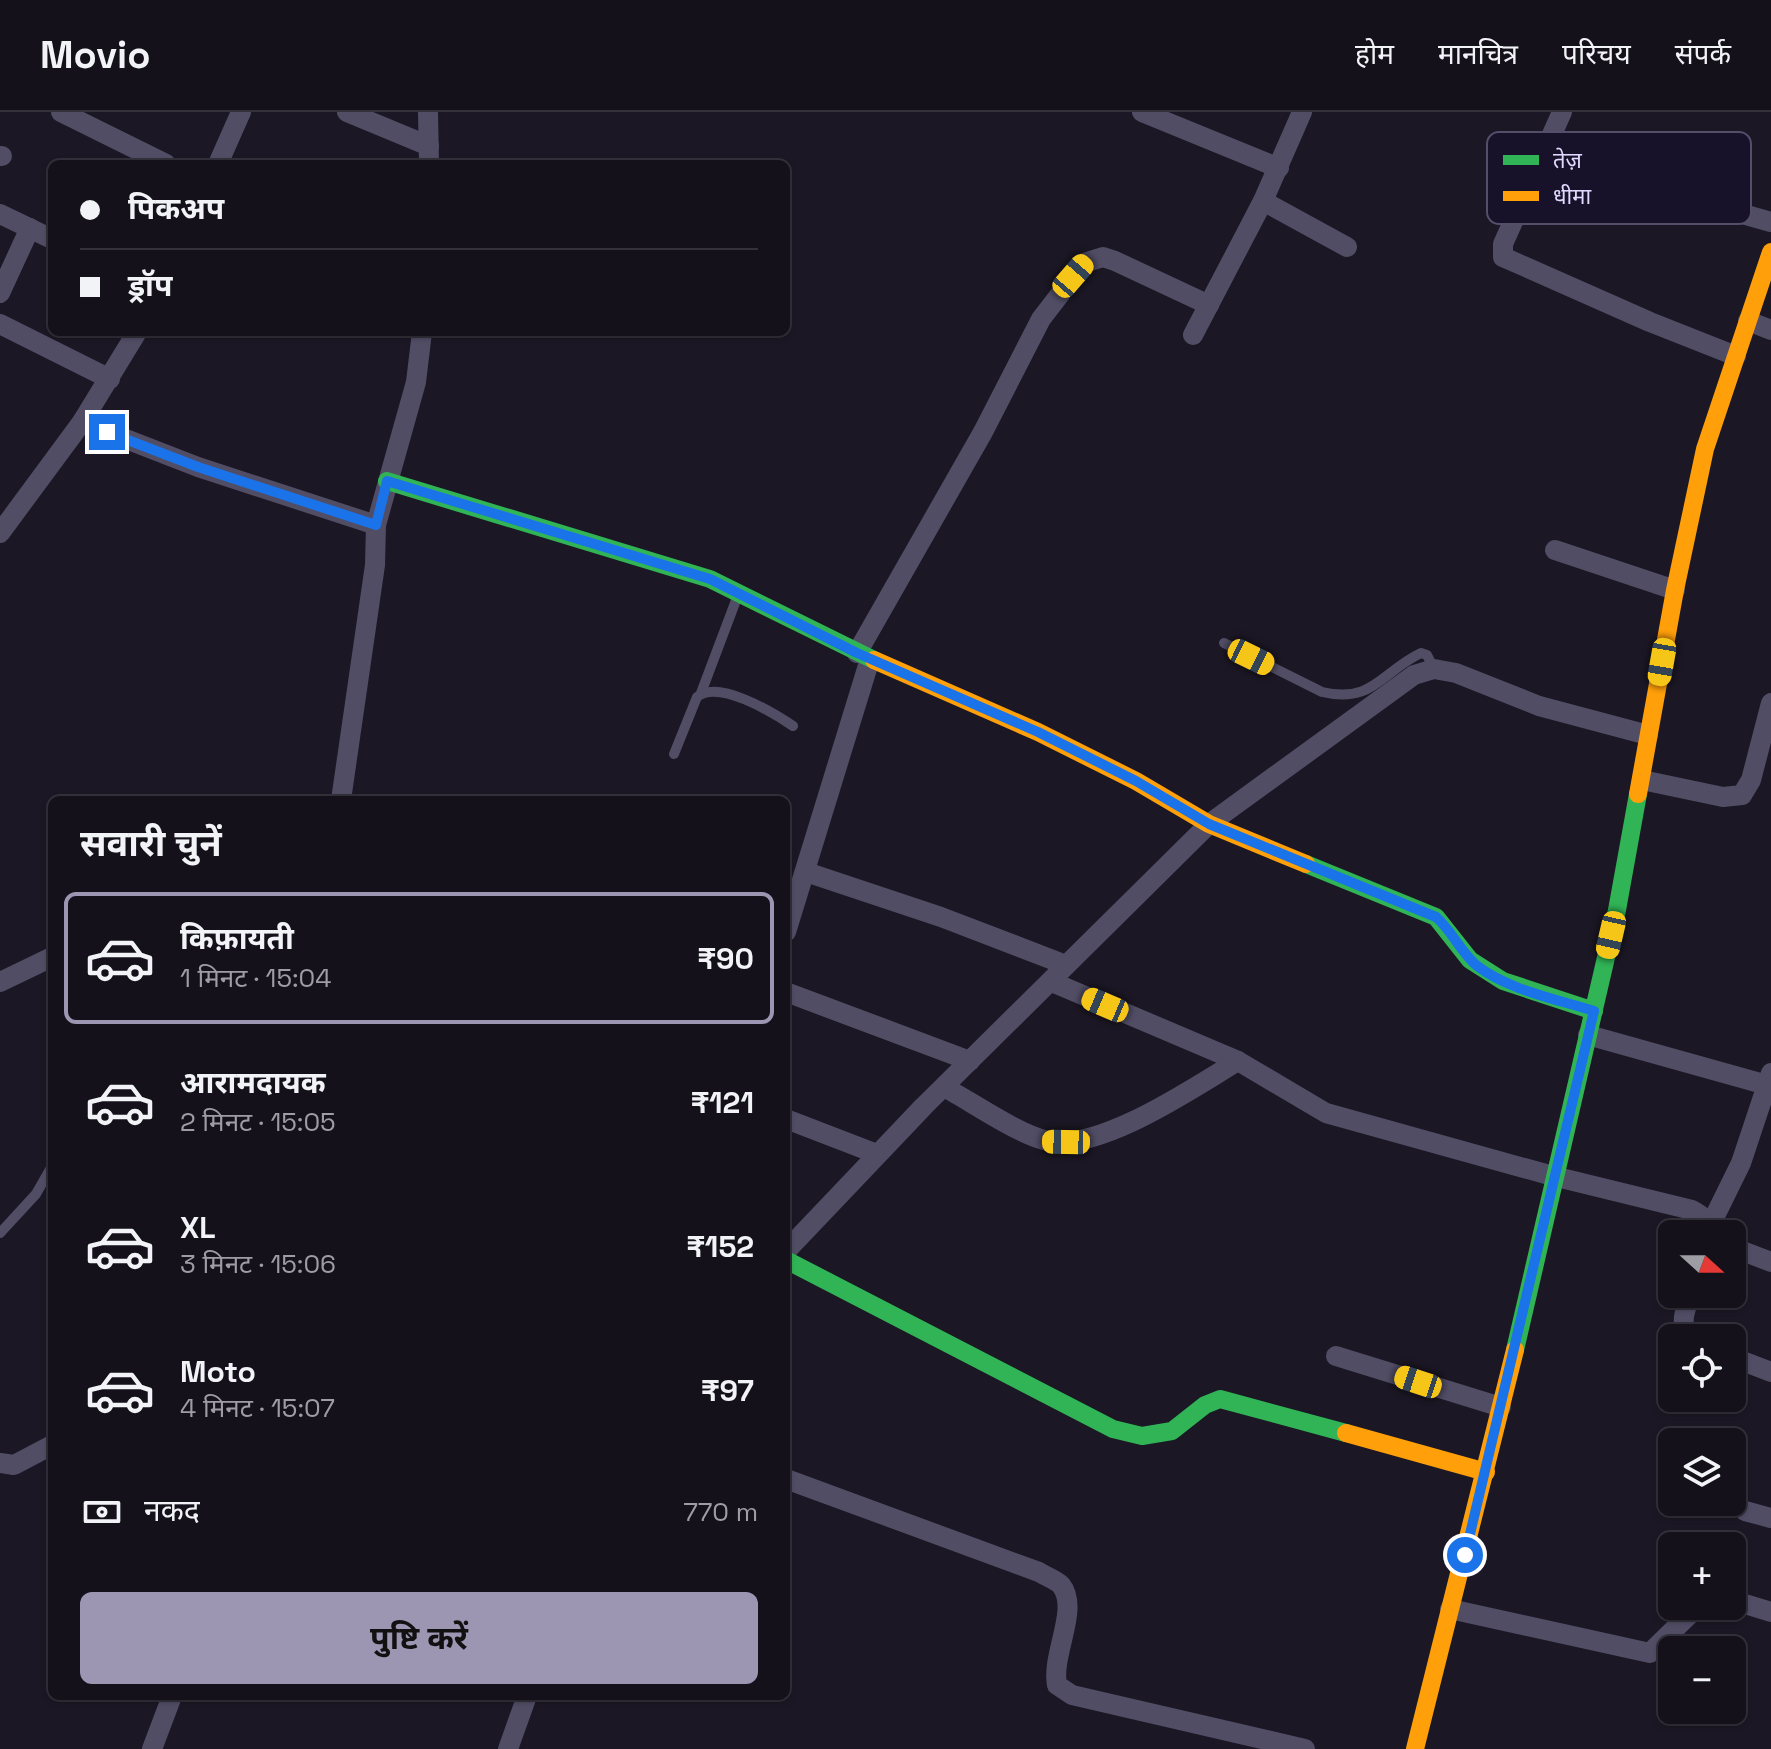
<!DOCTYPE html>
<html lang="hi">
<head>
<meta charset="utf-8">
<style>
  body { margin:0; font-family:"Space Grotesk","Noto Sans Devanagari",sans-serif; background:#211f28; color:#f1f3f6; height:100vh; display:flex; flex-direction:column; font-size:30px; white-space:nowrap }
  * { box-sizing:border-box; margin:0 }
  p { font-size:26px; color:#9d9da3 }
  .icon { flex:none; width:44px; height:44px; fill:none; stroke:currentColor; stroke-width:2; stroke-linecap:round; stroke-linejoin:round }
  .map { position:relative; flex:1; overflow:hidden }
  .panel { position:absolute; left:48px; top:684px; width:742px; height:904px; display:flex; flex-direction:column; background:#14111b; border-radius:12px; box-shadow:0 2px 6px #0004,0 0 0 2px #33313a }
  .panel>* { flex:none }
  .top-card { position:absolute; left:48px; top:48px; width:742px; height:176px; border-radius:12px; box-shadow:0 2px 6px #0004,0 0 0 2px #33313a; display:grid; align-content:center; height:176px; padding:0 32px; background:#14111b }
  .needle { width:52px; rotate:111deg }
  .controls { position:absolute; left:1658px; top:1108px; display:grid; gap:16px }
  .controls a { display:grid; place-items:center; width:88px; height:88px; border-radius:12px; background:#14111b; box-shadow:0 2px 6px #0004,0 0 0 2px #33313a; font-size:40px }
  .end { position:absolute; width:36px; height:36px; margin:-18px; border:10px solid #1a73e8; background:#fff; box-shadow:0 0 0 4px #fff }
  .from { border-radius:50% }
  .car { position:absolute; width:24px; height:48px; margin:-24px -12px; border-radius:10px; box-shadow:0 0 6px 2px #0007; background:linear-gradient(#f5c518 24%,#345 0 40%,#f5c518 0 76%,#345 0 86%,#f5c518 0) }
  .top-card b { display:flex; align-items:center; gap:28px; height:76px; font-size:30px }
  .top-card b+b { border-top:2px solid #33313a }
  .top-card i { width:20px; height:20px; background:#f1f3f6 }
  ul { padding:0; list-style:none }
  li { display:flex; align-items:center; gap:24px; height:132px; margin:0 16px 12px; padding:0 16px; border:4px solid transparent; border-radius:12px }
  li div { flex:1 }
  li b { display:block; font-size:30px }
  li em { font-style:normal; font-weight:700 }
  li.current { border-color:#9c96b2 }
  li>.icon { width:72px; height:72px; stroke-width:1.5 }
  h2 { padding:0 32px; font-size:36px; line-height:96px }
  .pay { display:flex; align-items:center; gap:20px; height:88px; padding:0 32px; font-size:30px }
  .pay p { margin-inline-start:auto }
  .primary-button { display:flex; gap:16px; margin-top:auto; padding:16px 32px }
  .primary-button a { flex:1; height:92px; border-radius:12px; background:#9c96b2; color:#111; font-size:32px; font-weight:700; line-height:92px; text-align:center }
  header { display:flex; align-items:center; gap:48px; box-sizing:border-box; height:112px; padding:0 40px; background:#14111b; border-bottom:2px solid #33313a }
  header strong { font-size:38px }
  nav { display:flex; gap:44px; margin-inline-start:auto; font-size:28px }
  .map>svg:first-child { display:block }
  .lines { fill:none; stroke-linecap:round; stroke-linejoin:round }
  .lane { stroke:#504d65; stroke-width:10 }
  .street { stroke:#504d65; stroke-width:20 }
  .fast { stroke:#30b455; stroke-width:18 }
  .slow { stroke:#ff9f0a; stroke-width:18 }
  .route { stroke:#1a73e8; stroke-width:10 }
  .key { fill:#18112a; stroke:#554e6a; stroke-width:2 }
  .key-label { font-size:22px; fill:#e2dbff }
</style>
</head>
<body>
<header>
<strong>Movio</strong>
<nav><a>होम</a><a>मानचित्र</a><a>परिचय</a><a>संपर्क</a></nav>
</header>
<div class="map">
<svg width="1771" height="1637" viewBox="0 0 1771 1637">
  <rect width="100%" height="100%" fill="#1b1724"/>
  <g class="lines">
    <g class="lane">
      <path d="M 1224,531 L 1322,580 C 1373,592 1381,560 1421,541 L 1427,543 L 1434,557"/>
      <path d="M 701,581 L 738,483"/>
      <path d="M 674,642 L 697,585 C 718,567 772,600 793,614"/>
      <path d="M 0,1121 L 36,1082 L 52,1054"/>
    </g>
    <g class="street">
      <path d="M 61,0 L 166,52"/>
      <path d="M 347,0 L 429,34"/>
      <path d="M 428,0 L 429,52"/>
      <path d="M 1142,0 L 1279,56"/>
      <path d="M 1562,0 L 1503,132 L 1503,145 L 1650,210 L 1736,244"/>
      <path d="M 0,44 L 2,44"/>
      <path d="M 218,52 L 241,0"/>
      <path d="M 1682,85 L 1771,110"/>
      <path d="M 1263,89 L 1347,135"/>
      <path d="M 0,102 L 52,127"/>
      <path d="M 0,181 L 30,116"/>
      <path d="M 1748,209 L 1771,218"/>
      <path d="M 0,212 L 110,267"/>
      <path d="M 1193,223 L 1263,89 L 1302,0"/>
      <path d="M 82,310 L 198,355 L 376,413"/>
      <path d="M 0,421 L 82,310 L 137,220"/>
      <path d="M 1555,438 L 1675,478"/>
      <path d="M 857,541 L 983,320 L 1041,207 L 1084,151 L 1103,145 L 1115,149 L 1209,193"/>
      <path d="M 1642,668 L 1723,685 L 1742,683 L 1751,668 L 1771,591"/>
      <path d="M 341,688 L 375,453 L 376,413 L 416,270 L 422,220"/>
      <path d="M 806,760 L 941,805 L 1066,853"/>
      <path d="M 786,820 L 870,547"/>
      <path d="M 0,870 L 52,845"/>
      <path d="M 1052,870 L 1238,949 L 1326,1001 L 1553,1064 L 1692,1098 C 1703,1104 1709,1108 1710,1122"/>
      <path d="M 786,880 L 970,949"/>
      <path d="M 1588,923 L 1767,973"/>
      <path d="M 944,975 C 972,990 1019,1023 1048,1029 C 1100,1040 1194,975 1238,949"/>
      <path d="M 786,1007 L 877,1042"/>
      <path d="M 1710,1114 L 1741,1051 L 1771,961"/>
      <path d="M 1732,1135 L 1771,1150"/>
      <path d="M 786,1139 L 924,994 L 1209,712 L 1414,563 L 1434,557 L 1456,561 L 1539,594 L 1648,623"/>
      <path d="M 1689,1226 C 1679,1211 1685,1198 1691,1182"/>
      <path d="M 1336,1244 L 1501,1295"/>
      <path d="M 1732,1245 L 1771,1260"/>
      <path d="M 0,1351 L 14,1353 L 52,1333"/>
      <path d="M 786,1367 L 1039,1460 C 1045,1464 1056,1468 1061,1473 C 1080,1497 1051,1542 1057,1573 L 1072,1583 L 1305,1637"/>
      <path d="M 1745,1399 L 1771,1406"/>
      <path d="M 1732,1488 L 1771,1500"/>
      <path d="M 1450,1497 L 1650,1541 L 1698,1494"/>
      <path d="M 152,1637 L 172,1584"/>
      <path d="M 508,1637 L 527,1584"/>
    </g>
    <g class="fast">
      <path d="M 387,369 L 710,467 L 874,548"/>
      <path d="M 1306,752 L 1436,805 L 1470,848 L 1503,869 L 1594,899"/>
      <path d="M 786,1148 L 1113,1317 L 1142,1324 L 1172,1319 L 1205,1293 L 1220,1287 L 1346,1321"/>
      <path d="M 1515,1238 L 1617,798 L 1638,682"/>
    </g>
    <g class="slow">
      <path d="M 874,548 L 1038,620 L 1136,669 L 1209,712 L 1306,752"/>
      <path d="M 1638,682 L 1675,478 L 1705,337 L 1771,140"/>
      <path d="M 1346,1321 L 1486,1360"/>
      <path d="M 1415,1637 L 1515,1238"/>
    </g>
  </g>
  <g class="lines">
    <path class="route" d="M 107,320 L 198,355 L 376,413 L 387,369 L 710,467 L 857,541 L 1038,620 L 1136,669 L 1209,712 L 1436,805 C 1452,819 1460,839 1476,853 C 1508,878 1556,887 1594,899 L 1465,1443"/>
  </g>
  <rect x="1487" y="20" width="264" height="92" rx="12" class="key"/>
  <rect x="1503" y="43" width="36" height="10" fill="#30b455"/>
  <rect x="1503" y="79" width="36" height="10" fill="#ff9f0a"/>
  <g class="key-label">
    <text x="1553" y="56">तेज़</text>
    <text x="1553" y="92">धीमा</text>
  </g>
</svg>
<div class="controls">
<a><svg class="needle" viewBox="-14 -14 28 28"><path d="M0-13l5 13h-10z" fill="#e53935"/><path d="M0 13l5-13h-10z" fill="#9d9da3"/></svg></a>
<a><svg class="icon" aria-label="locate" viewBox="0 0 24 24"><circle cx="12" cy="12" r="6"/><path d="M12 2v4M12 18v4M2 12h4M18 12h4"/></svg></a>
<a><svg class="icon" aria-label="layers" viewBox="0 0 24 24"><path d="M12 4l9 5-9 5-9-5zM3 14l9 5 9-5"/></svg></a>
<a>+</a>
<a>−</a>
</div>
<i class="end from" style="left:1465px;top:1443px"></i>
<i class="end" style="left:107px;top:320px"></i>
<i class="car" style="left:1073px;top:164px;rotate:41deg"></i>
<i class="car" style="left:1251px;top:545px;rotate:116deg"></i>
<i class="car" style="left:1662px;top:550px;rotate:190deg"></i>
<i class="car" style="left:1611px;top:823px;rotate:193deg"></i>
<i class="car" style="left:1105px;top:893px;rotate:293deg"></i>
<i class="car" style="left:1066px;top:1030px;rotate:271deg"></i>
<i class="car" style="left:1418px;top:1270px;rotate:288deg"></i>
<div class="top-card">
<b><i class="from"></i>पिकअप</b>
<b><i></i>ड्रॉप</b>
</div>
<section class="panel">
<h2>सवारी चुनें</h2>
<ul>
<li class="current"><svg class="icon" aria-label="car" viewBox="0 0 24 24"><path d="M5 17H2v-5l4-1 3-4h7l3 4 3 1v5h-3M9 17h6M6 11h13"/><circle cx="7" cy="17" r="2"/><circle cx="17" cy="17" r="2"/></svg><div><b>किफ़ायती</b><p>1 मिनट · 15:04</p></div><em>₹90</em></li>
<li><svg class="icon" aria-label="car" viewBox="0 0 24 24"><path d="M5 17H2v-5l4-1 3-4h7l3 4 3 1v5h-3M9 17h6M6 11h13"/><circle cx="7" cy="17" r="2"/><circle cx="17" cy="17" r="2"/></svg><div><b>आरामदायक</b><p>2 मिनट · 15:05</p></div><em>₹121</em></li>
<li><svg class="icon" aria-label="car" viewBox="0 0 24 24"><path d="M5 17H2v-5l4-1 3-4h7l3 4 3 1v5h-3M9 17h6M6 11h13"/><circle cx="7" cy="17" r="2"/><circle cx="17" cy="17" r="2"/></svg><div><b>XL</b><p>3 मिनट · 15:06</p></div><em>₹152</em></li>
<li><svg class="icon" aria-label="car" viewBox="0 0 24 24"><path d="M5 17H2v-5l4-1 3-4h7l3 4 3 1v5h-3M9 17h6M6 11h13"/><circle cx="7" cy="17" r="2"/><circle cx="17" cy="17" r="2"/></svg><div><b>Moto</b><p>4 मिनट · 15:07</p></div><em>₹97</em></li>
</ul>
<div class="pay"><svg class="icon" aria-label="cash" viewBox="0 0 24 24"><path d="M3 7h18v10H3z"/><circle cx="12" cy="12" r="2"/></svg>नकद<p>770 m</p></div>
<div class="primary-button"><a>पुष्टि करें</a></div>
</section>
</div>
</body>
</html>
